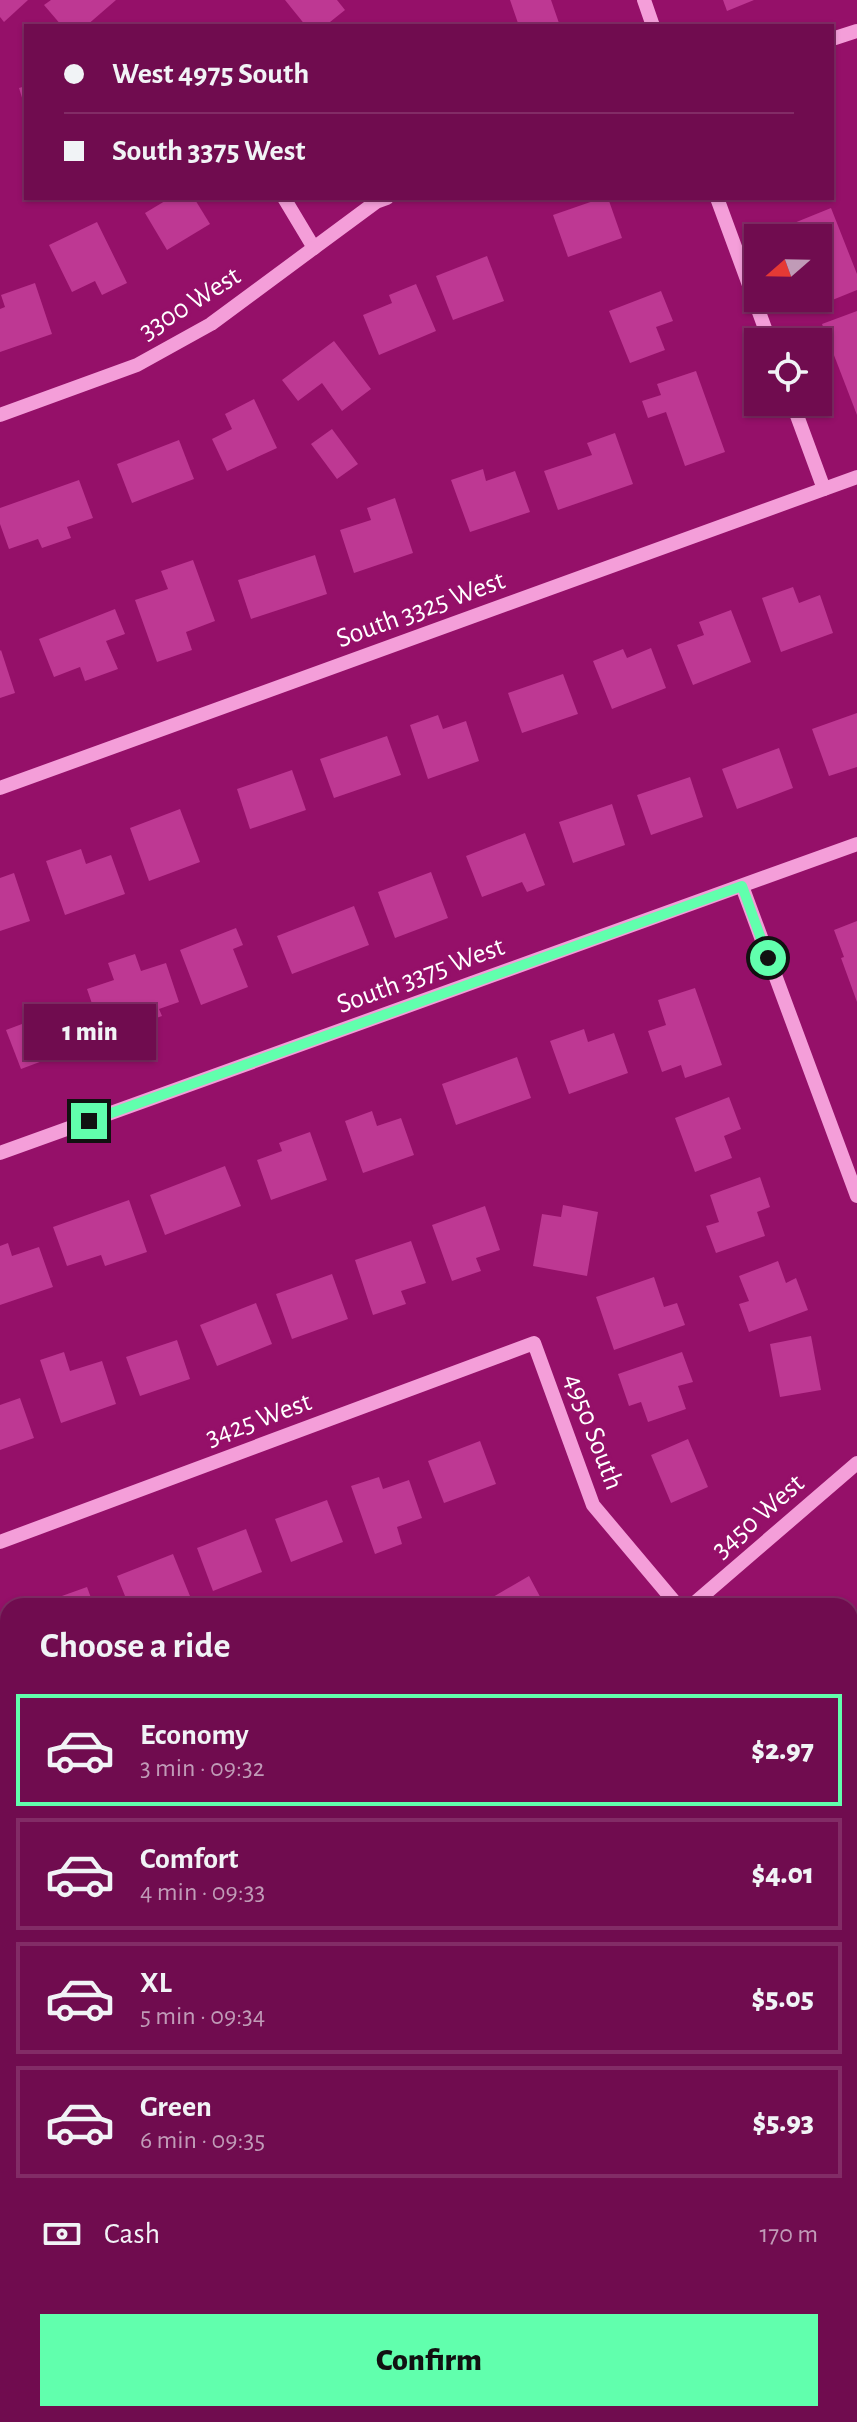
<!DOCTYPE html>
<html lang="en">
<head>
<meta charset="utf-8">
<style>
  body { margin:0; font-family:"Alegreya Sans",sans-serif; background:#781a59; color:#f1f3f6; height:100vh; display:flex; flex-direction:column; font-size:30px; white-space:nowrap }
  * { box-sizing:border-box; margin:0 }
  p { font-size:26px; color:#c09bb7 }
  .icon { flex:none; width:44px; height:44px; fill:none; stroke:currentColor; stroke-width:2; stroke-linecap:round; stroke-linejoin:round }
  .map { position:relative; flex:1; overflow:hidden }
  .side { position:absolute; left:0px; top:1598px; width:858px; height:824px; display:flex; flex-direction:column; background:#700c4f; border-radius:24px 24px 0 0; box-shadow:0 2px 6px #0004,0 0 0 2px #822c66 }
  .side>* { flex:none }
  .top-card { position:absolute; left:24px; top:24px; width:810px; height:176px; border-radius:0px; box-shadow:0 2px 6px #0004,0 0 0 2px #822c66; display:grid; align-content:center; height:176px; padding:0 40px; background:#700c4f }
  .needle { width:52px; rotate:250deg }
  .controls { position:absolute; left:744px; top:224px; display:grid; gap:16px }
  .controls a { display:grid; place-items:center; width:88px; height:88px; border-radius:0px; background:#700c4f; box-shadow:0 2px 6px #0004,0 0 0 2px #822c66; font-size:40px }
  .end { position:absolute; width:36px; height:36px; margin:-18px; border:10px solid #61ffad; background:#111; box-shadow:0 0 0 4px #111 }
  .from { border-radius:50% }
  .bubble { position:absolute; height:56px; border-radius:0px; background:#700c4f; box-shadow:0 2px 6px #0004,0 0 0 2px #822c66; font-size:26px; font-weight:800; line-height:56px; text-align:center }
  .top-card b { display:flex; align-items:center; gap:28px; height:76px; font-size:30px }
  .top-card b+b { border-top:2px solid #822c66 }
  .top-card i { width:20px; height:20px; background:#f1f3f6 }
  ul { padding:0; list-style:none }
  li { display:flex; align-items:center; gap:24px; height:112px; margin:0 16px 12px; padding:0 24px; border:4px solid #822c66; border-radius:0px }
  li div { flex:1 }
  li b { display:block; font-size:30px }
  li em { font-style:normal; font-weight:800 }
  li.current { border-color:#61ffad }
  li>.icon { width:72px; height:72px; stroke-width:1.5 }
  h2 { padding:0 40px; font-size:36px; line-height:96px }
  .pay { display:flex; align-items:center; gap:20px; height:88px; padding:0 40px; font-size:30px }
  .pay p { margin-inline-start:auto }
  .button { display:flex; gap:16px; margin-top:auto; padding:16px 40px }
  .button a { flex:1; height:92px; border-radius:0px; background:#61ffad; color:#111; font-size:32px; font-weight:800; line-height:92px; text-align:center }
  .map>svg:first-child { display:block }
  .green { fill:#b0177f }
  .building { fill:#be3893 }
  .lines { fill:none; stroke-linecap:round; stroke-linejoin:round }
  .minor { stroke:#f49ed9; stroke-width:14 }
  .major { stroke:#ffebf7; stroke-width:20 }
  .route { stroke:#61ffad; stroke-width:10 }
  .labels { text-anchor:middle; stroke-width:7; stroke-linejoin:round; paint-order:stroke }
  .street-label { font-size:28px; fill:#fff; stroke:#951069 }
</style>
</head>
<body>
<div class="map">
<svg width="857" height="2422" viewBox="0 0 857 2422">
  <rect width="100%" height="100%" fill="#951069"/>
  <path class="green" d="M 315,2414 L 622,2414 L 625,2422 L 318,2422 Z"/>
  <g class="building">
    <path d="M 0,0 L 28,0 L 4,22 L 0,17 Z"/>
    <path d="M 51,0 L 116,0 L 86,26 L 62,26 L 44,5 Z"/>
    <path d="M 285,0 L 337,0 L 345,10 L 325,26 L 306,26 Z"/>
    <path d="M 510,0 L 551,0 L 560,26 L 519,26 Z"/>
    <path d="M 723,0 L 754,0 L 727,11 Z"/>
    <path d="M 26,86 L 26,107 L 25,107 L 19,88 Z"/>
    <path d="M 170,198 L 194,198 L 210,224 L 167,250 L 145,213 Z"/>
    <path d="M 602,198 L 608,198 L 622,238 L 568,257 L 553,215 Z"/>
    <path d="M 831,208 L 857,274 L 857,290 L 825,303 L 818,285 L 818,238 L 800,238 L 794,223 Z"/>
    <path d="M 97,222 L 127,283 L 102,295 L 95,281 L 72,292 L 49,245 Z"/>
    <path d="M 487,256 L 504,301 L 453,320 L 436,276 Z"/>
    <path d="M 35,283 L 52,334 L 0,352 L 0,309 L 5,307 L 1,295 Z"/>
    <path d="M 416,284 L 436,331 L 379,355 L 363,315 L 392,303 L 389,295 Z"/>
    <path d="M 661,291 L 673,321 L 656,327 L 665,350 L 630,363 L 609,311 Z"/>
    <path d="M 857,311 L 857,415 L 822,324 Z"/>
    <path d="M 334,341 L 371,389 L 342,411 L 322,383 L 298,401 L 282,380 Z"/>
    <path d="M 696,371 L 725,452 L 685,466 L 666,412 L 648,418 L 642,401 L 661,395 L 657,384 Z"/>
    <path d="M 254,399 L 277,448 L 227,471 L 212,439 L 232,429 L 225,414 Z"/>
    <path d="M 332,429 L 358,464 L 337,479 L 311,444 Z"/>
    <path d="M 615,433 L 633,484 L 558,510 L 544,471 L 592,455 L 587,443 Z"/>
    <path d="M 179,440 L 194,479 L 132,503 L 117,464 Z"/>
    <path d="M 483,469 L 486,481 L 515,471 L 530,512 L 470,532 L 451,480 Z"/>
    <path d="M 79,480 L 93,518 L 67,527 L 71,538 L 42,548 L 38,539 L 9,549 L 0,524 L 0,508 Z"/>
    <path d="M 395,498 L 413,553 L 354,573 L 340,530 L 371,520 L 367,508 Z"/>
    <path d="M 315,555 L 327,594 L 251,619 L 238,580 Z"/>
    <path d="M 193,560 L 215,621 L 186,632 L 192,650 L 157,662 L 135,600 L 168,589 L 161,571 Z"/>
    <path d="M 793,587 L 799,603 L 820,595 L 833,633 L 781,652 L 762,598 Z"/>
    <path d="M 115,609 L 125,634 L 106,641 L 118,669 L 85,681 L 80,667 L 54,677 L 39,639 Z"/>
    <path d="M 731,610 L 751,662 L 693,685 L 677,645 L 704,635 L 699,622 Z"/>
    <path d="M 651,648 L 666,688 L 612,709 L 593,661 L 623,649 L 627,658 Z"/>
    <path d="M 1,650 L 15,693 L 0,698 L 0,651 Z"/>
    <path d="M 563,674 L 578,714 L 522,733 L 508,693 Z"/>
    <path d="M 857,713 L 857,767 L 829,776 L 812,729 Z"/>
    <path d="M 438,715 L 443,729 L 466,721 L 479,761 L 428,779 L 410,725 Z"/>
    <path d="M 387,736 L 401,775 L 334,798 L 320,759 Z"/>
    <path d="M 779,748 L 793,788 L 737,809 L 722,769 Z"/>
    <path d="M 292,770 L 306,810 L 250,829 L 237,789 Z"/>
    <path d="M 690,777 L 703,817 L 651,835 L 637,795 Z"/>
    <path d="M 612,804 L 625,845 L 573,863 L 559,822 Z"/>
    <path d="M 180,809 L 200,862 L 149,881 L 130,828 Z"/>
    <path d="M 525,833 L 545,885 L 527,892 L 522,882 L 482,897 L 466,856 Z"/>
    <path d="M 81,849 L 86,864 L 111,855 L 125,894 L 65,915 L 46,861 Z"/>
    <path d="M 431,872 L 448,918 L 395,938 L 378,892 Z"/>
    <path d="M 14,873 L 30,921 L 0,931 L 0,878 Z"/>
    <path d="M 354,906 L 369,945 L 292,974 L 277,936 Z"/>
    <path d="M 857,921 L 857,1002 L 841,958 L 844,957 L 834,930 Z"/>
    <path d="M 236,928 L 243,945 L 233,949 L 248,987 L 201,1005 L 180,950 Z"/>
    <path d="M 135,954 L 141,971 L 166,963 L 179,1002 L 159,1009 L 162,1016 L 103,1036 L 87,989 L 114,980 L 108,963 Z"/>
    <path d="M 695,988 L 722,1065 L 685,1078 L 681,1065 L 662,1072 L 648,1031 L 666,1025 L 658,1000 Z"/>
    <path d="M 62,1009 L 77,1048 L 21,1069 L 6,1030 Z"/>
    <path d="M 584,1029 L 588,1042 L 614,1033 L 628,1073 L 569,1094 L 550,1041 Z"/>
    <path d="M 517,1057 L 531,1098 L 456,1125 L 442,1084 Z"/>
    <path d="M 729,1097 L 741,1129 L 724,1136 L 732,1158 L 695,1172 L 675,1118 Z"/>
    <path d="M 372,1111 L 377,1126 L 401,1118 L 414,1155 L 363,1173 L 345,1121 Z"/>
    <path d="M 310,1132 L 327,1180 L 271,1200 L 257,1160 L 282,1151 L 279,1143 Z"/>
    <path d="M 225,1166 L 241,1206 L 165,1235 L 150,1195 Z"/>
    <path d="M 760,1177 L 770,1207 L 757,1212 L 765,1236 L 716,1253 L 706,1226 L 719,1222 L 710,1195 Z"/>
    <path d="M 129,1200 L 147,1252 L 105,1266 L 101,1255 L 67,1266 L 53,1227 Z"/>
    <path d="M 563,1205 L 598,1212 L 587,1276 L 533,1266 L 542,1214 L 561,1217 Z"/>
    <path d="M 485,1206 L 500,1250 L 476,1258 L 481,1271 L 452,1281 L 432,1225 Z"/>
    <path d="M 411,1241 L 426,1283 L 401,1291 L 406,1304 L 373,1315 L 355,1260 Z"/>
    <path d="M 8,1243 L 12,1256 L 39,1247 L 53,1287 L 0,1305 L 0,1246 Z"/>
    <path d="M 778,1261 L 786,1283 L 796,1278 L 808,1310 L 749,1332 L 739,1304 L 749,1301 L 739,1276 Z"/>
    <path d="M 332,1274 L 348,1319 L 292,1339 L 276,1294 Z"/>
    <path d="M 654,1277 L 664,1307 L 677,1303 L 685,1325 L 614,1350 L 596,1297 Z"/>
    <path d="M 256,1303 L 272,1344 L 217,1366 L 200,1325 Z"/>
    <path d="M 811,1336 L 821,1390 L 780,1397 L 770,1344 Z"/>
    <path d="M 177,1340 L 190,1379 L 140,1396 L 126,1357 Z"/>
    <path d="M 64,1352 L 70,1371 L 102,1361 L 116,1404 L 61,1423 L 40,1360 Z"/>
    <path d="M 682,1352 L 693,1382 L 678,1386 L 686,1409 L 648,1422 L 641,1402 L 629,1406 L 618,1374 Z"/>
    <path d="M 20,1398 L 34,1438 L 0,1450 L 0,1405 Z"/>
    <path d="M 688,1439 L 708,1487 L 671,1503 L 651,1455 Z"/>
    <path d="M 480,1441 L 496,1484 L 444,1503 L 428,1461 Z"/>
    <path d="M 379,1477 L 383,1489 L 409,1480 L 422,1518 L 397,1527 L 402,1544 L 375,1554 L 351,1486 Z"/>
    <path d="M 327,1500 L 343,1542 L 291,1562 L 275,1519 Z"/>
    <path d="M 246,1529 L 262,1572 L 213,1591 L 197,1548 Z"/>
    <path d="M 173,1554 L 194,1606 L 129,1606 L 117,1576 Z"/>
    <path d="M 529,1576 L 545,1606 L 482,1606 L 481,1604 Z"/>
    <path d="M 87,1587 L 94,1606 L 34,1606 Z"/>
    <path d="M 8,1612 L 8,1664 L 0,1667 L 0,1615 Z"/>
    <path d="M 857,1705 L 857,1775 L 850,1757 L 850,1707 Z"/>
    <path d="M 6,2143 L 8,2149 L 8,2195 L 3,2197 L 0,2187 L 0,2145 Z"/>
    <path d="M 850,2349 L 857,2350 L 857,2403 L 850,2403 Z"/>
    <path d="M 99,2414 L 153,2420 L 153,2422 L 98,2422 Z"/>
    <path d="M 730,2414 L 745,2414 L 757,2422 L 724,2422 Z"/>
  </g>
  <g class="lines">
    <g class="minor">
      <path d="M 644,0 L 653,26"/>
      <path d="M 832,39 L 857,31"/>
      <path d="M 284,198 L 314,248"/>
      <path d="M 717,198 L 770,342"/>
      <path d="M 792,402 L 824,489"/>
      <path d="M 0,415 L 137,365 L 211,324 L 376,202 L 387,198"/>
      <path d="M 0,788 L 857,477"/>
      <path d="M 742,886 L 857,1196"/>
      <path d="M 0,1153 L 857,844"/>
      <path d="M 0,1542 L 534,1343 L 593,1505 L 678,1606"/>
      <path d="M 691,1606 L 857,1463"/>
      <path d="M 0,1907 L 8,1904"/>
      <path d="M 850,1970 L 856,1988"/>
      <path d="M 471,2414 L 474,2422"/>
    </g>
    <g class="major">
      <path d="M 850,1990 L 857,1988"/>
      <path d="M 0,2299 L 8,2296"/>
    </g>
  </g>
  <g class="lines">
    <path class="route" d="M 89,1121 L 742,886 L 768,958"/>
  </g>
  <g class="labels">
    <g class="street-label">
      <text transform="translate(189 302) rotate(-32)" y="10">3300 West</text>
      <text transform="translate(420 608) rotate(-20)" y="10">South 3325 West</text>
      <text transform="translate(420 974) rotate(-20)" y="10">South 3375 West</text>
      <text transform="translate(258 1418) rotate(-20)" y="10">3425 West</text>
      <text transform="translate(595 1431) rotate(69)" y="10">4950 South</text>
      <text transform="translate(757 1515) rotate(-41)" y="10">3450 West</text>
    </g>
  </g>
</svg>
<div class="controls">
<a><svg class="needle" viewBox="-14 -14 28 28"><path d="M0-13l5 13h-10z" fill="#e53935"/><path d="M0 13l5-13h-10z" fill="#c09bb7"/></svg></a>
<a><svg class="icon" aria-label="locate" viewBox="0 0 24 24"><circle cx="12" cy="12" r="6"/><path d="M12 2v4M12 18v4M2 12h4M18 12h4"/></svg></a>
</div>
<i class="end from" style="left:768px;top:958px"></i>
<i class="end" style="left:89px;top:1121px"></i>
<div class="bubble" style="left:24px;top:1004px;width:132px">1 min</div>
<div class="top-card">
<b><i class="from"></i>West 4975 South</b>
<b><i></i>South 3375 West</b>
</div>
<section class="side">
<h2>Choose a ride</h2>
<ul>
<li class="current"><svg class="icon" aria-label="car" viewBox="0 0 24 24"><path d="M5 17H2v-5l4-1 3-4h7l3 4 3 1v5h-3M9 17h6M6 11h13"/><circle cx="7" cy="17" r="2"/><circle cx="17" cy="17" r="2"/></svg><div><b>Economy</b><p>3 min · 09:32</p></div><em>$2.97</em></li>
<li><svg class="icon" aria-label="car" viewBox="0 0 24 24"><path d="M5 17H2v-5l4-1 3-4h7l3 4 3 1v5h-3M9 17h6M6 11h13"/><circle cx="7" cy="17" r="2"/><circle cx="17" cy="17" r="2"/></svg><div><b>Comfort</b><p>4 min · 09:33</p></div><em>$4.01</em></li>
<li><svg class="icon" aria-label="car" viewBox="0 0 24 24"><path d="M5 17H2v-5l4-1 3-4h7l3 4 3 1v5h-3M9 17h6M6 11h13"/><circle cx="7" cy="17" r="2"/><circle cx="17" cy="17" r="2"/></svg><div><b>XL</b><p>5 min · 09:34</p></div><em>$5.05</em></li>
<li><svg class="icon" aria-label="car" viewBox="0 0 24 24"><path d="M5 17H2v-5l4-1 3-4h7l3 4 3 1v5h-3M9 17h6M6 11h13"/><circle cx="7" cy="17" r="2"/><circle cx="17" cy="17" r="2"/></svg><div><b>Green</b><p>6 min · 09:35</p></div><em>$5.93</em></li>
</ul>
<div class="pay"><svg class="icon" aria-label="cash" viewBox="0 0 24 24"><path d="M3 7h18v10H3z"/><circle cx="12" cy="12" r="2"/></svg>Cash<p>170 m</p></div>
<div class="button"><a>Confirm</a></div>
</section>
</div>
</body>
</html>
